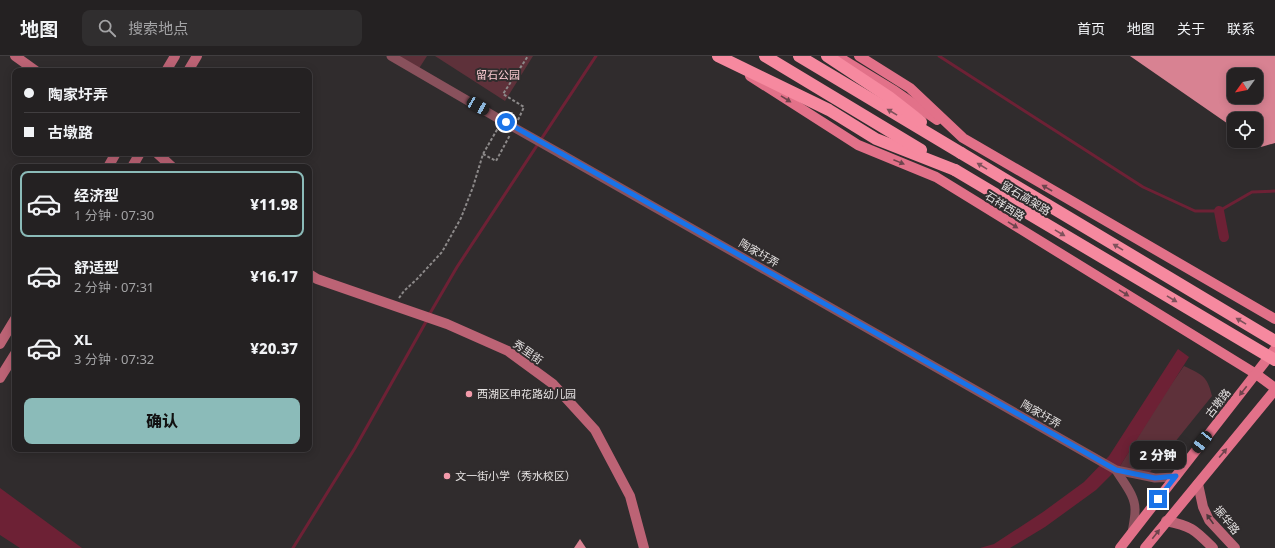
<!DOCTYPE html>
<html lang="zh">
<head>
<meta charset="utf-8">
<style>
  body { margin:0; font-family:"Noto Sans","Noto Sans SC",sans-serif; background:#302e2f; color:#f1f3f6; height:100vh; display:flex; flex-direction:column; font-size:15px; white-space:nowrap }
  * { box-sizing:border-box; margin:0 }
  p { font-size:13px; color:#a3a3a5 }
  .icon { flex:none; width:22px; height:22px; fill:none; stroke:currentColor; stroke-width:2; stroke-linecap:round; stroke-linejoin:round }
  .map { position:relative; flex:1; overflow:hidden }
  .side { position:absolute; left:12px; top:108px; width:300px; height:288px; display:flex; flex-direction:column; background:#242122; border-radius:8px; box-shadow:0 2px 10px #0003,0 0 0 1px #413e40 }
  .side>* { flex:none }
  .guide { position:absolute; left:12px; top:12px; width:300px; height:88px; border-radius:8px; box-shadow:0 2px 10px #0003,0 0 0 1px #413e40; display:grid; align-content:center; height:88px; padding:0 12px; background:#242122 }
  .needle { width:26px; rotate:237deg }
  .fabs { position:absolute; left:1227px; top:12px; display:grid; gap:8px }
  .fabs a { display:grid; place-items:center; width:36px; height:36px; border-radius:8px; background:#242122; box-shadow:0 2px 10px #0003,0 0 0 1px #413e40; font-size:20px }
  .end { position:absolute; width:18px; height:18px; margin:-9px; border:5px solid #1a73e8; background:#fff; box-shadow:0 0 0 2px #fff }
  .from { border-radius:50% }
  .bubble { position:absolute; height:28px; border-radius:8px; background:#242122; box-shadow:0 2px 10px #0003,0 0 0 1px #413e40; font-size:13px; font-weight:800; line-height:28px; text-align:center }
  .car { position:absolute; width:12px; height:24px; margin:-12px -6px; border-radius:5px; box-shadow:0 0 3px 1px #0007; background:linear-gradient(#222 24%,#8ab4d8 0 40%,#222 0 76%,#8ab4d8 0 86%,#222 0) }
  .guide b { display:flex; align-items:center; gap:14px; height:38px; font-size:15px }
  .guide b+b { border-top:1px solid #413e40 }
  .guide i { width:10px; height:10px; background:#f1f3f6 }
  ul { padding:7px 0 0; list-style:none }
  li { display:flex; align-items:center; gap:12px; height:66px; margin:0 8px 6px; padding:0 4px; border:2px solid transparent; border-radius:8px }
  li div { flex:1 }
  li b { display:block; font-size:15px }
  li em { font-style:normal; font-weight:800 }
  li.current { border-color:#8bbbb9 }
  li>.icon { width:36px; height:36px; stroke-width:1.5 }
  .button { display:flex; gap:8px; margin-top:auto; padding:8px 12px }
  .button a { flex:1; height:46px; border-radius:8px; background:#8bbbb9; color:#111; font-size:16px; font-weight:800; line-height:46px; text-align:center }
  header { display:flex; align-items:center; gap:24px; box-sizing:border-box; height:56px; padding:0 20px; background:#242122; border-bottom:1px solid #413e40 }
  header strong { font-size:19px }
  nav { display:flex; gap:22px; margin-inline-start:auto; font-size:14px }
  .search { width:280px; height:36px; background:#302e2f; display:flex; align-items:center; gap:10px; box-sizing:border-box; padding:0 14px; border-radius:8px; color:#a3a3a5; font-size:15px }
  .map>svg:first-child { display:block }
  .green { fill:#5e313a }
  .water { fill:#6d2135 }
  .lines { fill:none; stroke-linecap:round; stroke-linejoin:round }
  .stream { stroke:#6d2135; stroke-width:3 }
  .canal { stroke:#6d2135; stroke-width:10 }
  .building { fill:#d88292; fill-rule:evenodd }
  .path { stroke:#8c8989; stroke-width:2; stroke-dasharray:3 2; stroke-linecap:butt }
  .street { stroke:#89515c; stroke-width:9 }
  .secondary { stroke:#bc6375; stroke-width:10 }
  .primary { stroke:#e27189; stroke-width:10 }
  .highway { stroke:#f6899f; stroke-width:12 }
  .street-bridge { stroke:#89515c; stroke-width:9 }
  .highway-bridge { stroke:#f6899f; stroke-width:12 }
  .oneway { fill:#6e444d }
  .oneway2 { fill:#7f515b }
  .oneway3 { fill:#4c373b }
  .route { stroke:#1a73e8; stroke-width:5 }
  .poi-dot { fill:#f39aaa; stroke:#302c2d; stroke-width:1.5 }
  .labels { text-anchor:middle; stroke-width:4; stroke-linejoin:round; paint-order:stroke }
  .park-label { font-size:11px; fill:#fbcbd2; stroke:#302c2d }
  .street-label { font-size:11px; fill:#e5e2e2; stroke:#302c2d }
  .poi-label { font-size:11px; fill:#e5e2e2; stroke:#302c2d; text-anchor:start }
</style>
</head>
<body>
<header>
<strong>地图</strong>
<div class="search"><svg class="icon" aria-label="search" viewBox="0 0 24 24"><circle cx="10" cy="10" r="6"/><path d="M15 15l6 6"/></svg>搜索地点</div>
<nav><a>首页</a><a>地图</a><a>关于</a><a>联系</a></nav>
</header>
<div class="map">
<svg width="1275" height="492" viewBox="0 0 1275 492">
  <rect width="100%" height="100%" fill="#302c2d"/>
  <g class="green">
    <path d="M 392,0 L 427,0 L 418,14 Z"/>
    <path d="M 435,0 L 533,0 L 505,45 Z"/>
    <path d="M 1184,310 C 1202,319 1207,319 1212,340 L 1162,402 L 1150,416 L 1136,417 L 1120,410 L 1165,337 Z"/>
  </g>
  <g class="water">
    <path d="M 1178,293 L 1189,301 L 1120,410 L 1096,434 L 1045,471 L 1010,492 L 980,492 L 994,488 L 1043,456 L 1084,426 L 1109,400 Z"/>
    <path d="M 0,432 L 82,492 L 20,492 L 0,479 Z"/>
  </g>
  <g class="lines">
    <g class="stream">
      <path d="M 939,0 L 1143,131 L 1195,155 L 1219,155 L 1252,136 L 1275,135"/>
      <path d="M 429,259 L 457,211 L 596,0"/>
      <path d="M 293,492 L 355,392 L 427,264"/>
    </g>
    <path class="canal" d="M 1219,155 L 1224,181"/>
  </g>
  <g class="building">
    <path d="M 1130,0 L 1275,0 L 1275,87 L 1261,91 L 1253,85 L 1256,85 L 1256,63 L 1234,63 L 1234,72 ZM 1234,19 L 1256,19 L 1256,41 L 1234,41 Z"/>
    <path d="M 580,483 L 586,492 L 574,492 Z"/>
  </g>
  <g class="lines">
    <g class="path">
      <path d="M 518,64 L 524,51 L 503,38 L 528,0"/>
      <path d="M 483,98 L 496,105 L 510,79"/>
      <path d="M 399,242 L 404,235 L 417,223 L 442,196 L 461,162 L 473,131 L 483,98 L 498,72"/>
    </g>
    <g class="street">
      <path d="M 391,0 L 506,67"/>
      <path d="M 561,98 L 1116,414 L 1155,422 L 1176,421"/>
      <path d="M 1116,414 C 1123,426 1136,440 1135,455 C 1135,462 1133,470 1132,477"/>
    </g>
    <g class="secondary">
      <path d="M 15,0 L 36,15"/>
      <path d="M 166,15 L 175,0"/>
      <path d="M 188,15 L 197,0"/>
      <path d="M 157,97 L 172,111"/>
      <path d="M 108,111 L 116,97"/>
      <path d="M 132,111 L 140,97"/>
      <path d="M 309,218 L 317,223 L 447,268 L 508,295 L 553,328 L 595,374 L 630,440 L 644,492"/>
      <path d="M 0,288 L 15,263"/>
      <path d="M 0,322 L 15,298"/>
      <path d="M 1198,428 L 1203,451 L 1209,464 L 1235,492"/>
      <path d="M 1166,465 C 1192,470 1195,474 1213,492"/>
    </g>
    <g class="primary">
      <path d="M 837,0 L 895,35 L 937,64"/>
      <path d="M 859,0 L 910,32 L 963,82 L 1275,263"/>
      <path d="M 750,20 L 858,89 L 936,121 L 1256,318 L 1275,332"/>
      <path d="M 1120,492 L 1275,293"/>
      <path d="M 1145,492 L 1275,334"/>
    </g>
    <g class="highway">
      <path d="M 718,0 L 829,54 L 876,83 L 955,114"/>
      <path d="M 765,0 L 921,94"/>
      <path d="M 799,0 L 961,97"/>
      <path d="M 827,0 L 889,41 L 921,66"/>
    </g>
    <path class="street-bridge" d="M 506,67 L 561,98"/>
    <g class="highway-bridge">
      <path d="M 961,97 L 1275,285"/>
      <path d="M 955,114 L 1275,304"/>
    </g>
  </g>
  <defs><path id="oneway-solid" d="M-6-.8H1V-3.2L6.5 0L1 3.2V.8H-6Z"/></defs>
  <g class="oneway">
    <use href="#oneway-solid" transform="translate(786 43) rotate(32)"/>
    <use href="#oneway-solid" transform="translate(899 106) rotate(22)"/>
    <use href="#oneway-solid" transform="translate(1047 132) rotate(-150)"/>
    <use href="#oneway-solid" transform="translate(1013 169) rotate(32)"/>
    <use href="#oneway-solid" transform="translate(1124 237) rotate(32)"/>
    <use href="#oneway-solid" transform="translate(1243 335) rotate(128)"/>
    <use href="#oneway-solid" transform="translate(1223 397) rotate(-50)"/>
    <use href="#oneway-solid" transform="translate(1156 478) rotate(-52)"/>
  </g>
  <g class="oneway2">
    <use href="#oneway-solid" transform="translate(892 56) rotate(-149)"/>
    <use href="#oneway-solid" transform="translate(982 110) rotate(-149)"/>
    <use href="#oneway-solid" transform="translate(1060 177) rotate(31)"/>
    <use href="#oneway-solid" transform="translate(1118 191) rotate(-149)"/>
    <use href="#oneway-solid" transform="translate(1172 243) rotate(31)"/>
    <use href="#oneway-solid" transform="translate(1241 265) rotate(-149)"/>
  </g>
  <use class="oneway3" href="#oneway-solid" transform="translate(1210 463) rotate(-125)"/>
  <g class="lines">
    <path class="route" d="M 506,66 L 1116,414 L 1155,422 L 1176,420 L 1158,443"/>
  </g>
  <g class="poi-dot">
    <circle cx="469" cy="338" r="4"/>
    <circle cx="447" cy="420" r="4"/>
  </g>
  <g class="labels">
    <g class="park-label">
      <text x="498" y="23">留石公园</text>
    </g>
    <g class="street-label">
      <text transform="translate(1026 142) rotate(31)" y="4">留石高架路</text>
      <text transform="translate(1005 150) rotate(32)" y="4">石祥西路</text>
      <text transform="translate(759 197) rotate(30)" y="4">陶家圩弄</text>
      <text transform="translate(528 296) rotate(35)" y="4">秀里街</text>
      <text transform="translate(1218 347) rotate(-52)" y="4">古墩路</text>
      <text transform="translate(1041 358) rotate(30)" y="4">陶家圩弄</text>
      <text transform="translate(1227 464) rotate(51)" y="4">振华路</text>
    </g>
    <g class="poi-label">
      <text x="477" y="342">西湖区申花路幼儿园</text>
      <text x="455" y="424">文一街小学（秀水校区）</text>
    </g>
  </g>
</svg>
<div class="fabs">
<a><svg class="needle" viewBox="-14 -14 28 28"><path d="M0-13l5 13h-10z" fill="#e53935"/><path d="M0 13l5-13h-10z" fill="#a3a3a5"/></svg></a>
<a><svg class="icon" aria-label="locate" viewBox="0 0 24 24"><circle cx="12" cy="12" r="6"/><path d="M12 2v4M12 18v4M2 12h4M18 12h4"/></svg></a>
</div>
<i class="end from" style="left:506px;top:66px"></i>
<i class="end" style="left:1158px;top:443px"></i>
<div class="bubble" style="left:1130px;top:385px;width:56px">2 分钟</div>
<i class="car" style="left:478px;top:50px;rotate:120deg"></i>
<i class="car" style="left:1202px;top:386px;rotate:218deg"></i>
<div class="guide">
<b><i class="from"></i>陶家圩弄</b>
<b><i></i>古墩路</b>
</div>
<section class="side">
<ul>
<li class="current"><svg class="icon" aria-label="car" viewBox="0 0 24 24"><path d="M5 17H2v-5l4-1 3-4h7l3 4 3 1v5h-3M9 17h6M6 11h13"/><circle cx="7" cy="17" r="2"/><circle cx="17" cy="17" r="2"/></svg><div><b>经济型</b><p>1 分钟 · 07:30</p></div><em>¥11.98</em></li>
<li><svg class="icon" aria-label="car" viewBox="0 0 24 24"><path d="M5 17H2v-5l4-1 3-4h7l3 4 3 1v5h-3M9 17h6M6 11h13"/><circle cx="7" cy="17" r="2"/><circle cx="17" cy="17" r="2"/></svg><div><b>舒适型</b><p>2 分钟 · 07:31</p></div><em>¥16.17</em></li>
<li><svg class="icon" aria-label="car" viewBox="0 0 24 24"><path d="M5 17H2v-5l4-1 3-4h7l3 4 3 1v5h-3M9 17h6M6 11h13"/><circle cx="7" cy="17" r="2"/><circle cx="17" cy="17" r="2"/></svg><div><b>XL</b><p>3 分钟 · 07:32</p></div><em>¥20.37</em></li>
</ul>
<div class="button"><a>确认</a></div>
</section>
</div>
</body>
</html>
